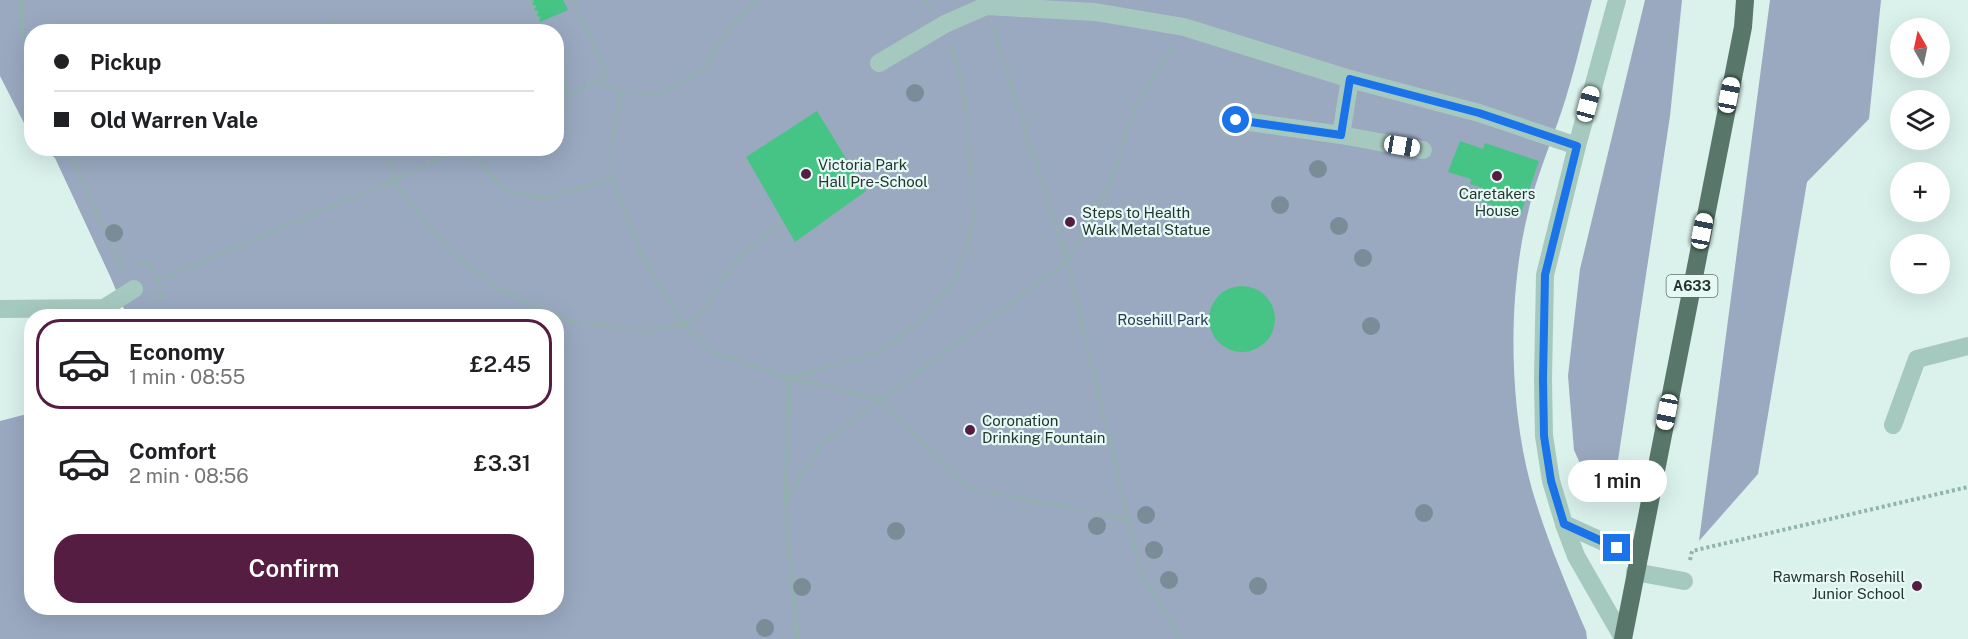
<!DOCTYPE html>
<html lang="en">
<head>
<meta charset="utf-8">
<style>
  body { margin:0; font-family:"Public Sans",sans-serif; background:#f2f2f2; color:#202124; height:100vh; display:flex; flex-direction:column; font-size:22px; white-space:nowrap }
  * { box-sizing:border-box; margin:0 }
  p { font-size:20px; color:#757577 }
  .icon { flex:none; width:33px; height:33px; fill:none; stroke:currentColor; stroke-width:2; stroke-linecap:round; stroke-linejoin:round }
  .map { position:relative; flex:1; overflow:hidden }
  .sheet { position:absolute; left:24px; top:309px; width:540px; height:306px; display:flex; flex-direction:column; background:#fff; border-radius:24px; box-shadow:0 6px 24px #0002 }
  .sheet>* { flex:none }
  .guide { position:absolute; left:24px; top:24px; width:540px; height:132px; border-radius:24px; box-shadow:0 6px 24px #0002; display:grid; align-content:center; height:132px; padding:0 30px; background:#fff }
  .needle { width:39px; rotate:351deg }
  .buttons { position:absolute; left:1890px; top:18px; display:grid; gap:12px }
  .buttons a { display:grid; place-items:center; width:60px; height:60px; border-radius:50%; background:#fff; box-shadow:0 6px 24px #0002; font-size:30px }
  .end { position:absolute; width:27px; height:27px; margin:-14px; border:8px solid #1a73e8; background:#fff; box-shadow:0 0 0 3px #fff }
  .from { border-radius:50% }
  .bubble { position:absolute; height:42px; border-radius:21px; background:#fff; box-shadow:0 6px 24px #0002; font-size:20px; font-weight:600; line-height:42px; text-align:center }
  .car { position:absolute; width:18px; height:36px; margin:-18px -9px; border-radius:8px; box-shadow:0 0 4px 2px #0007; background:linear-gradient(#fff 24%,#345 0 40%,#fff 0 76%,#345 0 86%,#fff 0) }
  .guide b { display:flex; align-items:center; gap:21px; height:57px; font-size:22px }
  .guide b+b { border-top:2px solid #e0e0e0 }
  .guide i { width:15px; height:15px; background:#202124 }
  ul { padding:10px 0 0; list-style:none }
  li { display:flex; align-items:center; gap:18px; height:90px; margin:0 12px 9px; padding:0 18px; border:3px solid transparent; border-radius:24px }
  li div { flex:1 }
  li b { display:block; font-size:22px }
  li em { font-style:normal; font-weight:600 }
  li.selected { border-color:#561d43 }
  li>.icon { width:54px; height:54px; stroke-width:1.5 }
  .primary-button { display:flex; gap:12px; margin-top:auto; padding:12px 30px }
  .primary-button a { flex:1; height:69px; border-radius:24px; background:#561d43; color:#fff; font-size:24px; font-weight:600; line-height:69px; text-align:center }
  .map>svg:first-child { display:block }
  .green { fill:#9aa9c0 }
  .building { fill:#45c485 }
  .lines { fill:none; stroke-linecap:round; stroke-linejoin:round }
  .path { stroke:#90b4a9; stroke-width:4; stroke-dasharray:3 3; stroke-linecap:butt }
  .minor { stroke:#a6c9bf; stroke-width:18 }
  .major { stroke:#58776a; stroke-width:18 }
  .tree { fill:#7a8c98 }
  .route { stroke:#1a73e8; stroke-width:8 }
  .poi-dot { fill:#561d43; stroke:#e6f9f5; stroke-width:2 }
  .labels { text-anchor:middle; stroke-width:4.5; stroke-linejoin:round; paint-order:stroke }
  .shield { fill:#e6f9f5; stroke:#60706a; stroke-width:1.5 }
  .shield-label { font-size:14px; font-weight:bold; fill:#27352f }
  .poi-label { font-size:15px; fill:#27352f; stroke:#e6f9f5; text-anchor:start }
  .park-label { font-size:15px; fill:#2b3a53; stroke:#e6f9f5 }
</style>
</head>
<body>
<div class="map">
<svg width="1968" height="639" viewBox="0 0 1968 639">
  <rect width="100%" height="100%" fill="#daf1ec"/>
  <g class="green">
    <path d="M 0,0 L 1592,0 C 1582,37 1574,74 1562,110 C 1550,146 1535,180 1527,217 C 1507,301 1509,414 1534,496 C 1548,542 1567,587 1586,631 L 1587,639 L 0,639 L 0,421 L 31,413 L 32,608 L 556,608 L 556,316 L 127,316 L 110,276 L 55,158 L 45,149 L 556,148 L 556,32 L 32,32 L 31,134 L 27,129 L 0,76 Z"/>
    <path d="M 1645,0 L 1682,0 L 1670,116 L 1618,460 L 1600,476 L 1583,470 L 1574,450 L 1568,376 L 1580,269 Z"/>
    <path d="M 1770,0 L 1881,0 L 1869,119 L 1807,182 L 1758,474 L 1699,541 Z"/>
  </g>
  <g class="building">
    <path d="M 531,0 L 563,0 L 568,10 L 540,22 Z"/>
    <path d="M 817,111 L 866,191 L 795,242 L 746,157 Z"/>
    <path d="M 1460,141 L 1483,149 L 1485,143 L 1539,161 L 1520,216 L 1479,200 L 1483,188 L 1470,184 L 1471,179 L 1448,172 Z"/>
    <circle cx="1242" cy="319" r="33"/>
  </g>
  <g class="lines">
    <g class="path">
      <path d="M 21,0 L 22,31 L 32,81"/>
      <path d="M 531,0 L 544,32"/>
      <path d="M 925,0 L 931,7"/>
      <path d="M 332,18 L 338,32"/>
      <path d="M 993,29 L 1067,261 L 1141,574 L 1181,639"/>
      <path d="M 556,62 L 570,95"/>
      <path d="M 599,82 L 621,92 L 660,94 L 704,68 L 729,28 L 757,0"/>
      <path d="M 556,102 L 607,76 L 574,0"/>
      <path d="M 65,148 L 74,162 L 123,269"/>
      <path d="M 384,148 L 396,179"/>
      <path d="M 471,148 L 486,170 L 508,192 L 547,198 L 612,178 L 642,256 L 683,324 L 700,314 L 737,259 L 783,221"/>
      <path d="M 612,178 L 611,145 L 621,92"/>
      <path d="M 394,180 L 409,203 L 452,252 L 497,288 L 569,321 L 648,332 L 683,324 L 714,353 L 790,378 L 880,399 L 969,488 L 1128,519"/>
      <path d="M 139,265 L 147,261 L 157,280 L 394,180 L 460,148"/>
      <path d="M 154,298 L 164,295 L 157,280"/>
      <path d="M 785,499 L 790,378 L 877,352 L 922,320 L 956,277 L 974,222 L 965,95 L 951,45"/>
      <path d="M 1690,560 L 1692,551 L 1968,487"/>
      <path d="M 797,639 L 785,500 L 822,443 L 1067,261 L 1109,185 L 1135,107 L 1172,47"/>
    </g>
    <g class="minor">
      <path d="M 1617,0 L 1577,146 L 1545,275 L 1543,379 L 1544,436 L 1551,481 L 1564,524 L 1617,548 L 1640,548"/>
      <path d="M 879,63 L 945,24 L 986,6 L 1095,12 L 1184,27 L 1350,79"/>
      <path d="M 1236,120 L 1341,135 L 1350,79 L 1479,113 L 1577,146"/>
      <path d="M 1341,135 L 1423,150"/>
      <path d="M 0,309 L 104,308 L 134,289"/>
      <path d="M 1893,425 L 1917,359 L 1968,346"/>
      <path d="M 1564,524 L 1576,556 L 1623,638"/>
      <path d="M 1635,572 L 1684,581"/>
    </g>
    <path class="major" d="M 1623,639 L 1743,27 L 1745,0"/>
  </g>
  <g class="tree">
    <circle cx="915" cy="93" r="9"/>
    <circle cx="1318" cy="169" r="9"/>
    <circle cx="1280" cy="205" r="9"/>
    <circle cx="1339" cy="226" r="9"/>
    <circle cx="114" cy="233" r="9"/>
    <circle cx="1363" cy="258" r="9"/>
    <circle cx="1371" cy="326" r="9"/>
    <circle cx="1424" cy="513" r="9"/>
    <circle cx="1146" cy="515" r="9"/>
    <circle cx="1097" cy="526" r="9"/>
    <circle cx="896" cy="531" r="9"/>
    <circle cx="1154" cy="550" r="9"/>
    <circle cx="1169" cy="580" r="9"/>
    <circle cx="1258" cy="586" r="9"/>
    <circle cx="802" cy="587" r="9"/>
    <circle cx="765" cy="628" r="9"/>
  </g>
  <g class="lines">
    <path class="route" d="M 1236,120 L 1341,135 L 1350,79 L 1479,113 L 1577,146 L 1545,275 L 1543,379 L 1544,436 L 1551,481 L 1564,524 L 1617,548"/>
  </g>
  <g class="poi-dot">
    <circle cx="806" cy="174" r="6"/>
    <circle cx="1497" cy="176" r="6"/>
    <circle cx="1070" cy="222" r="6"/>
    <circle cx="970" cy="430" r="6"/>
    <circle cx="1917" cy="586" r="6"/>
  </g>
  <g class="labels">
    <rect class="shield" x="1666.5" y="275" width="51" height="22" rx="4.5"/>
    <g class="shield-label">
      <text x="1692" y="291">A633</text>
    </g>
    <g class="poi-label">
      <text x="818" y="170">Victoria Park<tspan x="818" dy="17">Hall Pre-School</tspan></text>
      <text x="1497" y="199" text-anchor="middle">Caretakers<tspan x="1497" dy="17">House</tspan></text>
      <text x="1082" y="218">Steps to Health<tspan x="1082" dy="17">Walk Metal Statue</tspan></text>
      <text x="982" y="426">Coronation<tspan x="982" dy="17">Drinking Fountain</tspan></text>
      <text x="1905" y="582" text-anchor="end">Rawmarsh Rosehill<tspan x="1905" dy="17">Junior School</tspan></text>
    </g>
    <g class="park-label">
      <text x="1163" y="325">Rosehill Park</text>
    </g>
  </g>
</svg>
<div class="buttons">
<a><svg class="needle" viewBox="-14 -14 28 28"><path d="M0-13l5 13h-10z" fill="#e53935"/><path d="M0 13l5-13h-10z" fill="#757577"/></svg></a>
<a><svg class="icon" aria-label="layers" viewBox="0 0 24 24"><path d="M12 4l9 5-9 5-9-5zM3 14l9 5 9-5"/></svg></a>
<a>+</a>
<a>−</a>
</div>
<i class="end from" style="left:1236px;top:120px"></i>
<i class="end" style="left:1617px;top:548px"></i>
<div class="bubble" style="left:1568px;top:460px;width:99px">1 min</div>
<i class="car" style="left:1729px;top:95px;rotate:11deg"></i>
<i class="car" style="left:1588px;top:104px;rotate:15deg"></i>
<i class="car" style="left:1402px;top:146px;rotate:100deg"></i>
<i class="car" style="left:1702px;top:231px;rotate:11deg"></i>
<i class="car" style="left:1667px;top:412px;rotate:191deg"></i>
<div class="guide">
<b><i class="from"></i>Pickup</b>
<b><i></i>Old Warren Vale</b>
</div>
<section class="sheet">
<ul>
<li class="selected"><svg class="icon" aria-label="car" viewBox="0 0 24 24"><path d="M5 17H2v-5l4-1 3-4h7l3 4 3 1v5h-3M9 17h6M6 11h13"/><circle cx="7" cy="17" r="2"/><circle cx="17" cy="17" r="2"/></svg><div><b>Economy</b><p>1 min · 08:55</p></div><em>£2.45</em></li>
<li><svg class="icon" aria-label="car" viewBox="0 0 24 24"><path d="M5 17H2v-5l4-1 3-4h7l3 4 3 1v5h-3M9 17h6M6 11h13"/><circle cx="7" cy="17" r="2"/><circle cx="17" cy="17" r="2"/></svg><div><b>Comfort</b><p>2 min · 08:56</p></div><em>£3.31</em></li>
</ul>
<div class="primary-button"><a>Confirm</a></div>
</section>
</div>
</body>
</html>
